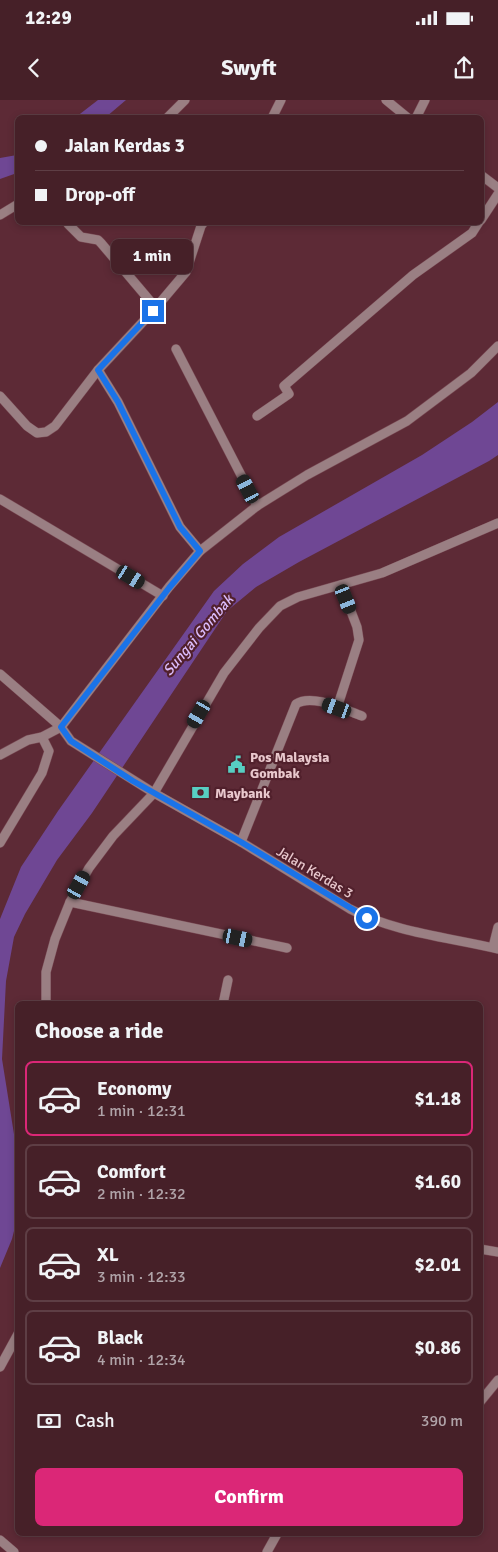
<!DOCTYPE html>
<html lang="en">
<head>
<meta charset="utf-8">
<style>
  body { margin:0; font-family:Signika,sans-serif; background:#502d34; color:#f1f3f6; height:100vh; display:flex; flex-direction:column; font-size:19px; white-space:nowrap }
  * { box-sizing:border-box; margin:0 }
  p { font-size:16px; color:#b0a3a8 }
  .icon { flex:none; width:28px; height:28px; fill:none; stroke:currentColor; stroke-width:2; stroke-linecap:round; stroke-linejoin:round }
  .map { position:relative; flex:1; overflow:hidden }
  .sheet { position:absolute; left:15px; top:901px; width:468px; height:535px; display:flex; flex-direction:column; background:#462028; border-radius:8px; box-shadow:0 2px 8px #0003,0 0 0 1px #5e3e45 }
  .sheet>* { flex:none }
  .hud { position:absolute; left:15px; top:15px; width:469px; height:110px; border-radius:8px; box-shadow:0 2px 8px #0003,0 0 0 1px #5e3e45; display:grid; align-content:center; height:110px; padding:0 20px; background:#462028 }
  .end { position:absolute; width:22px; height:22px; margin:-11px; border:6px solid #1a73e8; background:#fff; box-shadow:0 0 0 2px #fff }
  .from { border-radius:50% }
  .bubble { position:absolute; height:35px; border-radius:8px; background:#462028; box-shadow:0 2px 8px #0003,0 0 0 1px #5e3e45; font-size:16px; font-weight:700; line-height:35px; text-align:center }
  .car { position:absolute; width:15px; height:30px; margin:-15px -8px; border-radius:6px; box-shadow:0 0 4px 1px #0007; background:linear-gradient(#222 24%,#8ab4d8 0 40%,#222 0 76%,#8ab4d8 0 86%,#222 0) }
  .hud b { display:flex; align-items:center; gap:18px; height:48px; font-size:19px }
  .hud b+b { border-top:1px solid #5e3e45 }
  .hud i { width:12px; height:12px; background:#f1f3f6 }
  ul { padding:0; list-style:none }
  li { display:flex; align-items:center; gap:15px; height:75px; margin:0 10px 8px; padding:0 10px; border:2px solid #5e3e45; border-radius:8px }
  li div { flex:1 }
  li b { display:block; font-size:19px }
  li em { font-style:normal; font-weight:700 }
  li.current { border-color:#db2777 }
  li>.icon { width:45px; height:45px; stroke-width:1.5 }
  h2 { padding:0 20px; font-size:22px; line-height:60px }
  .pay { display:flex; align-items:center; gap:12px; height:55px; padding:0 20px; font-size:19px }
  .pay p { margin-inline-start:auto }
  .primary-button { display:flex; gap:10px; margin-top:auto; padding:10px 20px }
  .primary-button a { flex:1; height:58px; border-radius:8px; background:#db2777; color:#fff; font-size:20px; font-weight:700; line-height:58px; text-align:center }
  .status { display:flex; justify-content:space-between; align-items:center; height:35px; padding:0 25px; background:#462028; direction:ltr }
  .status svg { height:14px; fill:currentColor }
  header { display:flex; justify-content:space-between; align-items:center; height:65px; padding:0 20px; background:#462028; font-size:22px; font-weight:700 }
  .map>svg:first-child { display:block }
  .water { fill:#6f4794 }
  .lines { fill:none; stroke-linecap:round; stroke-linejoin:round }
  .minor-casing { stroke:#794a54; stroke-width:10 }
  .minor { stroke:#9a7f83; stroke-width:9 }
  .route { stroke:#1a73e8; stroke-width:6 }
  .labels { text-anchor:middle; stroke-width:4.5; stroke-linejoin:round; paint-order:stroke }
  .poi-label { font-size:14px; font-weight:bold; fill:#e9c8cd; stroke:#51202c; text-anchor:start }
  .street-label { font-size:14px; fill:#e9c8cd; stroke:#51202c }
  .water-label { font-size:15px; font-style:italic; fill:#dbbcfc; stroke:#51202c }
</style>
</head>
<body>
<div class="status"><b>12:29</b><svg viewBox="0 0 49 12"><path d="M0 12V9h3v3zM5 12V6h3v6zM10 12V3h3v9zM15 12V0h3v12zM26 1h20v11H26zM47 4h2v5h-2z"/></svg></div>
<header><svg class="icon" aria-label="back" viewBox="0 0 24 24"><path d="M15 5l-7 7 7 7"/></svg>Swyft<svg class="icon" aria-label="share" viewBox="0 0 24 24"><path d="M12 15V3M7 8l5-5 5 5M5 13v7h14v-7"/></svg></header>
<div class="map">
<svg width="498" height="1452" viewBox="0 0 498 1452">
  <rect width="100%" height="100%" fill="#5d2a36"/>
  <g class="water">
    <path d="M 98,0 L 126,0 L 106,17 L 76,17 Z"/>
    <path d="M 17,55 L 17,73 L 0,79 L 0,58 Z"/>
    <path d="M 498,302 L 498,355 L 489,361 L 299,462 L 256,487 L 227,511 L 92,713 L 57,760 L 25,814 L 14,837 L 6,881 L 2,959 L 17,1053 L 18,1115 L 12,1139 L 0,1168 L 0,819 L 21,767 L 58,711 L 214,491 L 243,464 L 279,437 L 422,355 L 472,322 Z"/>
  </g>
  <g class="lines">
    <defs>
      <g id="minor">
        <path d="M 386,0 L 408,18"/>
        <path d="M 167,18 L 185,0"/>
        <path d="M 272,18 L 281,0"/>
        <path d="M 416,18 L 425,0"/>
        <path d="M 481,75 L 498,88"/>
        <path d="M 0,115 L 18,104"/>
        <path d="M 481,120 L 498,94"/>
        <path d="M 68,124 L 81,137 L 98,140 L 101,143 L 156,208"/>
        <path d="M 176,249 L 257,406"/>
        <path d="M 98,270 L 118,302 L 180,427 L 200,451"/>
        <path d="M 0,296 L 27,326 L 37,333 L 46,332 L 55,326 L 98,270 L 153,211 L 186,172 L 201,126 L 204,122"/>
        <path d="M 257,316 L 289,294 L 284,286 L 413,175 L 472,133 L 479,122"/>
        <path d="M 0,399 L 163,496"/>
        <path d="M 0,574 L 61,627 L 71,641 L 154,693 L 241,742 L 350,809 C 396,833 448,837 498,849"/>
        <path d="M 337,608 L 359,540 L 357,527 L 341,485"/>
        <path d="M 0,655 L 28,640 L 42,637 L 61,627 L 169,487 L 200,451 L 257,406 L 307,375 L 407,321 L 471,273 L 498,246"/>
        <path d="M 241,742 L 296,604 C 312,593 345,610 362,616"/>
        <path d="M 0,743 L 42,673 L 49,651 L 42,637"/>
        <path d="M 70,802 L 287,848"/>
        <path d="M 493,847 L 498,827"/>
        <path d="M 46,904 L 46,872 L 55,839 L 70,802 L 89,768 L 113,736 L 154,693 L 224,573 L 259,528 L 280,506 L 298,497 L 382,473 L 498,423"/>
        <path d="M 223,904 L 228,880"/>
        <path d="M 480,1149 L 498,1152"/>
        <path d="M 0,1267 L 18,1234"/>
        <path d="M 480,1302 L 498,1280"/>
        <path d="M 0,1440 L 14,1452"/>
        <path d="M 267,1452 L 277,1434"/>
      </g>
    </defs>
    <use href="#minor" class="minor-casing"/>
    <use href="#minor" class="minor"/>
  </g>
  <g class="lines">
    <path class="route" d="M 153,211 L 98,270 L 118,302 L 180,427 L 200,451 L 169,488 L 61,627 L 71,641 L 133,681 L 241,742 L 367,818"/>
  </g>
  <defs>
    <symbol id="civic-bare" viewBox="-9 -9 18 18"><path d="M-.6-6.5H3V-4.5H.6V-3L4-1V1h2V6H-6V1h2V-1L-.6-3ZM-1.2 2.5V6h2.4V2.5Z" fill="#57cec2" stroke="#51202c" stroke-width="2.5" paint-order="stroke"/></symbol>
    <symbol id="bank-bare" viewBox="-9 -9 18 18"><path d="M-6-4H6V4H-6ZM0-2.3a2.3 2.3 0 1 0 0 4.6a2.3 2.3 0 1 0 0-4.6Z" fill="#57cec2" stroke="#51202c" stroke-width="2.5" paint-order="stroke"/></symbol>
  </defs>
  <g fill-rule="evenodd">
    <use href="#civic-bare" x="224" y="652" width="25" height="25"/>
    <use href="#bank-bare" x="188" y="680" width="25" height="25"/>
  </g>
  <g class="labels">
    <g class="poi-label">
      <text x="250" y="662">Pos Malaysia<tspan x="250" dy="16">Gombak</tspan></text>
      <text x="215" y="698">Maybank</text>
    </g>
    <g class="street-label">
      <text transform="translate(315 772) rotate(31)" y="5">Jalan Kerdas 3</text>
    </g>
    <g class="water-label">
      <text transform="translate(198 535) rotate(-50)" y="5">Sungai Gombak</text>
    </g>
  </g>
</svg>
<i class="end from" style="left:367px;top:818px"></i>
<i class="end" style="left:153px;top:211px"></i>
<div class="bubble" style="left:111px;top:139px;width:82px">1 min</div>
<i class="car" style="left:248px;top:389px;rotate:332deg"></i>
<i class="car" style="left:131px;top:477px;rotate:121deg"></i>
<i class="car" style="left:346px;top:499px;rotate:158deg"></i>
<i class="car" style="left:337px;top:608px;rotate:290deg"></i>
<i class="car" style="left:199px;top:614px;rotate:210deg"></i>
<i class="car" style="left:79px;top:785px;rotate:29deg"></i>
<i class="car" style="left:238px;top:838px;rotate:102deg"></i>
<div class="hud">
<b><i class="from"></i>Jalan Kerdas 3</b>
<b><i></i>Drop-off</b>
</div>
<section class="sheet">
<h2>Choose a ride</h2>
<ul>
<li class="current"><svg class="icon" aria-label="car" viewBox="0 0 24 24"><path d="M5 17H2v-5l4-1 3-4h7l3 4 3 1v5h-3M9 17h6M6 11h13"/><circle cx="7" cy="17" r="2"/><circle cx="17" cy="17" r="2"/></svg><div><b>Economy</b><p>1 min · 12:31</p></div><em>$1.18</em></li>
<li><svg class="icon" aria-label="car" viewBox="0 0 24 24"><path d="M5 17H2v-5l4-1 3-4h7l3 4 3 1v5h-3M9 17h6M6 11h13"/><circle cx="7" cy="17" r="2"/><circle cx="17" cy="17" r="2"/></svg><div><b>Comfort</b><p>2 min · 12:32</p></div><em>$1.60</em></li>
<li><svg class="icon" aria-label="car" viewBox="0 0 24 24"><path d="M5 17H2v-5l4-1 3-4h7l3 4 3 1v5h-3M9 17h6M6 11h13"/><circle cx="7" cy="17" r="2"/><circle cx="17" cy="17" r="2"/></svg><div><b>XL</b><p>3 min · 12:33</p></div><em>$2.01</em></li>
<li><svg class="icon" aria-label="car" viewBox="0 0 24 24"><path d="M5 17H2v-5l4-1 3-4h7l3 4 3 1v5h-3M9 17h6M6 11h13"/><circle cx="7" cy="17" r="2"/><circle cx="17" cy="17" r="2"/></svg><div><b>Black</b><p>4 min · 12:34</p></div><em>$0.86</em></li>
</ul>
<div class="pay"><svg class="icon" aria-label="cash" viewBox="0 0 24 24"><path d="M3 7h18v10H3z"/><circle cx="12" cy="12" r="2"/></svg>Cash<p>390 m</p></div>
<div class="primary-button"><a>Confirm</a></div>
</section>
</div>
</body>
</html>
